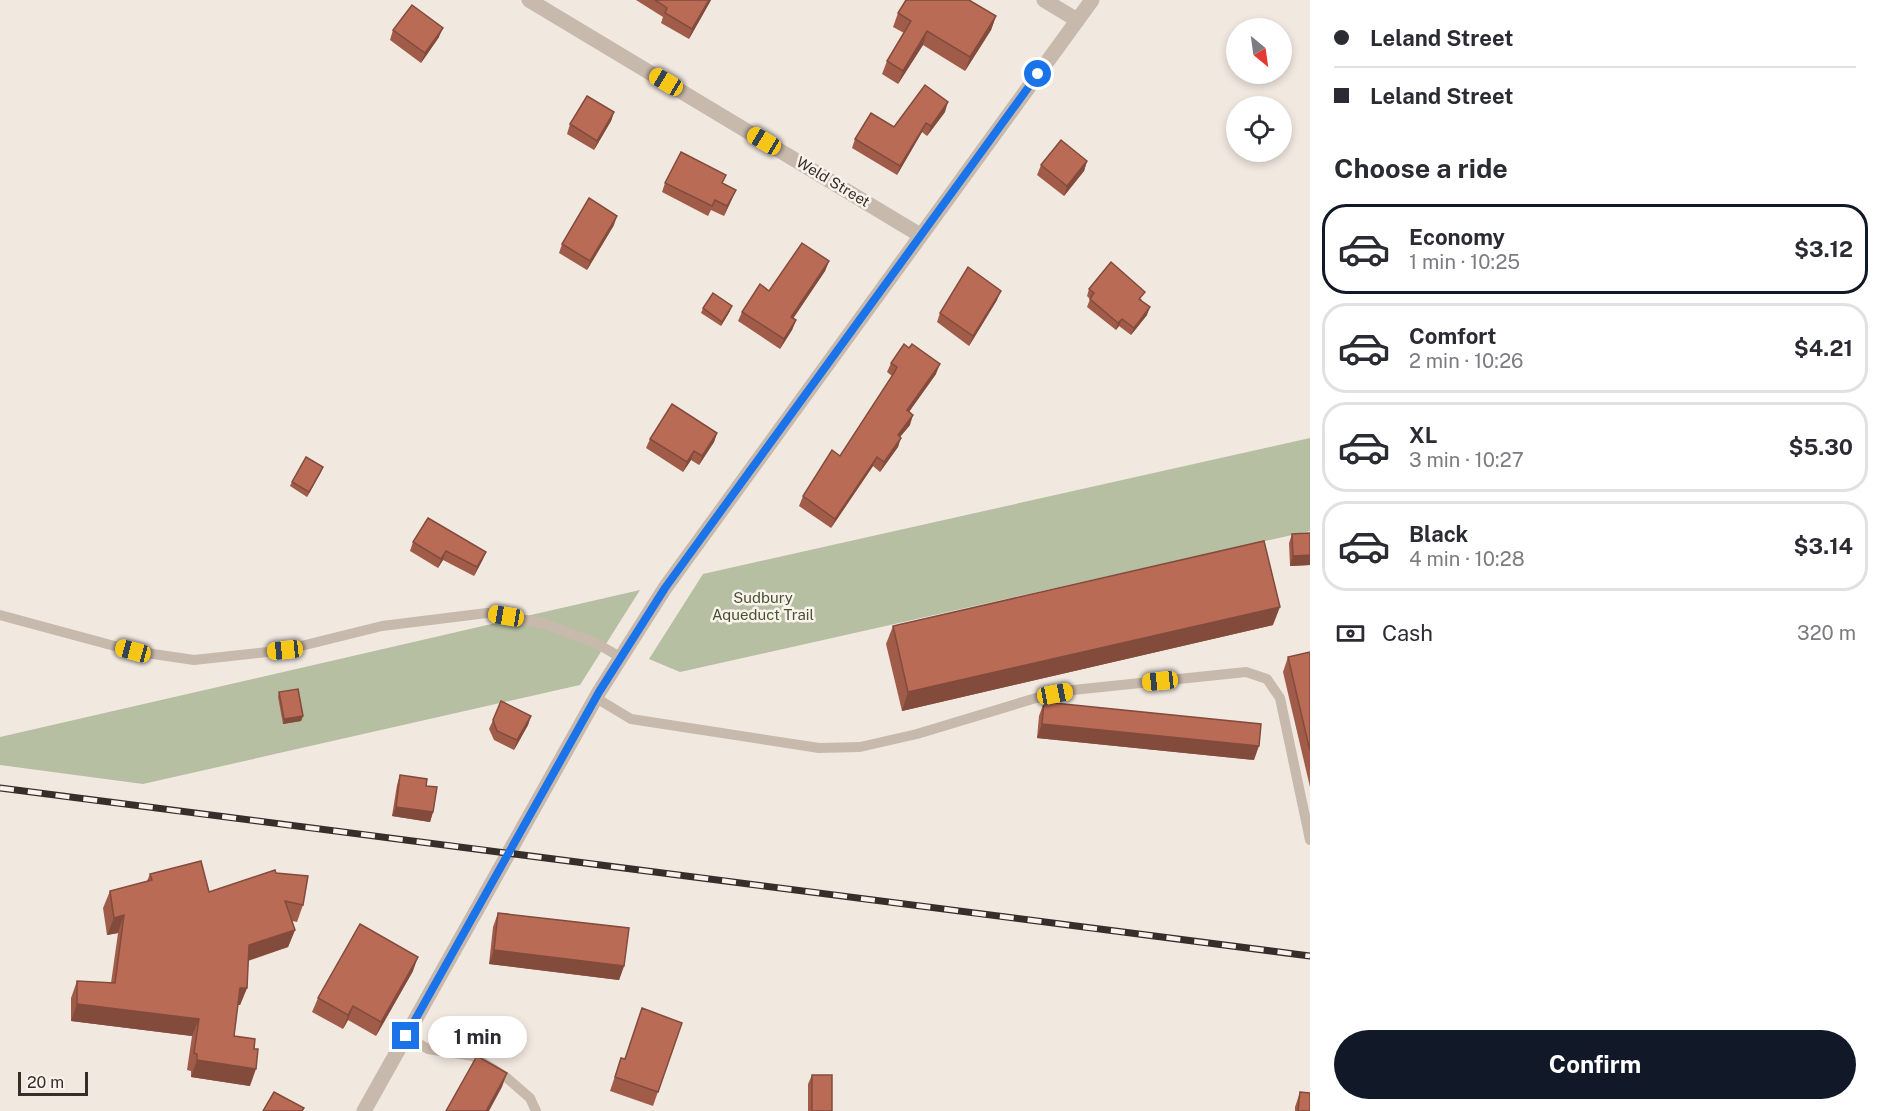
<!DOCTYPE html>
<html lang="en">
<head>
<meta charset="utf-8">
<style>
  body { margin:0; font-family:"Public Sans",sans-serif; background:#f7f7f7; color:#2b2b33; height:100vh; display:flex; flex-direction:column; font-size:22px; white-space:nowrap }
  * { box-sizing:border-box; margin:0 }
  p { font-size:20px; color:#7c7c81 }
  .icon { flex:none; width:33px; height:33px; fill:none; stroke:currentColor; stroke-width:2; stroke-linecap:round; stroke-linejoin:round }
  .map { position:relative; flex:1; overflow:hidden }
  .sheet { display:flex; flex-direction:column; background:#fff; width:570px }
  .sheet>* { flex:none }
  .guide { display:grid; align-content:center; height:132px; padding:0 24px; background:#fff }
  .needle { width:39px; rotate:151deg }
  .buttons { position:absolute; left:1226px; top:18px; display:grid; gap:12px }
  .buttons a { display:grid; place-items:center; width:66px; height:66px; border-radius:50%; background:#fff; box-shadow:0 3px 9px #0003; font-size:30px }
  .scale { position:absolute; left:18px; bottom:15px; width:70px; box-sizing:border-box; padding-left:6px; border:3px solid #372e2b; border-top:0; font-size:16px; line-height:21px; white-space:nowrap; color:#372e2b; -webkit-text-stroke:4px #f9f3ec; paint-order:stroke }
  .end { position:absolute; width:27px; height:27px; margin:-14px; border:8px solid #1a73e8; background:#fff; box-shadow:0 0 0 3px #fff }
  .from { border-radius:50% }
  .bubble { position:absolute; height:42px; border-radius:21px; background:#fff; box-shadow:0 3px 9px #0003; font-size:20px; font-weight:700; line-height:42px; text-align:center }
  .car { position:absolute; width:18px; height:36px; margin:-18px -9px; border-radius:8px; box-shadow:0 0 4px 2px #0007; background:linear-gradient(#f5c518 24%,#345 0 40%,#f5c518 0 76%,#345 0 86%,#f5c518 0) }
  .guide b { display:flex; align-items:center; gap:21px; height:57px; font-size:22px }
  .guide b+b { border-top:2px solid #e1e1e2 }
  .guide i { width:15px; height:15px; background:#2b2b33 }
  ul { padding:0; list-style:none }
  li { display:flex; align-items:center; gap:18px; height:90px; margin:0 12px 9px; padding:0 12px; border:3px solid #e1e1e2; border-radius:24px }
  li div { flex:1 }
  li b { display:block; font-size:22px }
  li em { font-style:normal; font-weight:700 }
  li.on { border-color:#111827 }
  li>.icon { width:54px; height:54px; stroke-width:1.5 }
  h2 { padding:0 24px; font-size:27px; line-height:72px }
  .pay { display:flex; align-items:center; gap:15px; height:66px; padding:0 24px; font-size:22px }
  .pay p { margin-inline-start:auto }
  .button { display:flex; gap:12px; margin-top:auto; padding:12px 24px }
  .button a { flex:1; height:69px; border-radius:36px; background:#111827; color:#fff; font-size:24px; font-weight:700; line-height:69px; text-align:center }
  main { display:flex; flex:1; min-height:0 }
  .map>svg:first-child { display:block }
  .green { fill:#b6bfa1 }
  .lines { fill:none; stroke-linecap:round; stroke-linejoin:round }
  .service { stroke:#c8b9ad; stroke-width:10 }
  .minor { stroke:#c8b9ad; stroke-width:15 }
  .tertiary { stroke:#c8b9ad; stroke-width:15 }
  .rail-casing { stroke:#372e2b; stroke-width:7 }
  .rail { stroke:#f9f3ec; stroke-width:4.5; stroke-dasharray:14; stroke-linecap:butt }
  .wall { fill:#a05c49 }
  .shaded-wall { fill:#824b3c }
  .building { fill:#ba6b55; stroke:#824b3c; stroke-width:1.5 }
  .route { stroke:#1a73e8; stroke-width:8 }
  .labels { text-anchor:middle; stroke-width:5; stroke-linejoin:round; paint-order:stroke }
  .street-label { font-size:15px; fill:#372e2b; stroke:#f9f3ec }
  .park-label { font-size:15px; fill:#475331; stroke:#f9f3ec }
</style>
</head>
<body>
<main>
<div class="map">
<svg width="1310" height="1111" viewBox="0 0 1310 1111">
  <rect width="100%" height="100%" fill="#f1e8e0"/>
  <g class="green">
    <path d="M 1310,438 L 1310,531 L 680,672 L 649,659 L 703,574 Z"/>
    <path d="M 640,590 L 580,685 L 143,784 L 0,765 L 0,737 Z"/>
  </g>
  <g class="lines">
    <g class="service">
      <path d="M 0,615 L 133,651 L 194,660 L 285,650 L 382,626 L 487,613 L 542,623 L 596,643 L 620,657"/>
      <path d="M 596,698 L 631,719 L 819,748 L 860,747 L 917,734 L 1036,698 L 1073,690 L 1246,672 L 1267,679 L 1280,698 L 1310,840"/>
      <path d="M 406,1036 L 428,1049 L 473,1056 L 507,1078 L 530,1098 L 536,1111"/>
    </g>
    <g class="minor">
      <path d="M 529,0 L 920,235"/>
      <path d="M 1044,0 L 1077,20"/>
    </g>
    <path class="tertiary" d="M 364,1111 L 599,692 L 665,588 L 1092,0"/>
    <defs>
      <path id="rail" d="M 0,788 L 1310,956"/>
    </defs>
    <use href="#rail" class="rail-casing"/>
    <use href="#rail" class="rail"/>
  </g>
  <g class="wall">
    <path d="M 636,0 L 711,0 L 689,39 L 661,23 L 663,17 Z"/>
    <path d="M 898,13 L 996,16 L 991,30 L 965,71 L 923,45 L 898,84 L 882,74 L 887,61 L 904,33 L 893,27 Z"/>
    <path d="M 393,30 L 439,37 L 421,63 L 390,40 Z"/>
    <path d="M 614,112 L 611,121 L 594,150 L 567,134 L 570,124 Z"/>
    <path d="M 945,112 L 927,136 L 922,132 L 897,175 L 852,148 L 855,139 Z"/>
    <path d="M 1087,161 L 1084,171 L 1064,196 L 1037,175 L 1041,165 Z"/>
    <path d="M 665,183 L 723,183 L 736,190 L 724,216 L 711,210 L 708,216 L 662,192 Z"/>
    <path d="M 614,225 L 587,270 L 559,253 L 562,244 Z"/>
    <path d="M 829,261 L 825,271 L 793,319 L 796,320 L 792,330 L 780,349 L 738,321 L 742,312 L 769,291 Z"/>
    <path d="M 1089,289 L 1142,299 L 1141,300 L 1147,315 L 1131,335 L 1119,326 L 1116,330 L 1087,307 L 1090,299 L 1087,296 Z"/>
    <path d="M 997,300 L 969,346 L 937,322 L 940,313 Z"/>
    <path d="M 703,308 L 730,311 L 721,326 L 701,313 Z"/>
    <path d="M 891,363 L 936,374 L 909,412 L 910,425 L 900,437 L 898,447 L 880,472 L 873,466 L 831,528 L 799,506 L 803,496 L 840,456 L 892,376 L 887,372 Z"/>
    <path d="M 717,433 L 714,442 L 699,465 L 691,460 L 683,472 L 646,448 L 650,439 Z"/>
    <path d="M 321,472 L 307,497 L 290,486 L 292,482 Z"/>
    <path d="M 1310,533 L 1310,565 L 1290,566 L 1289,543 L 1292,534 Z"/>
    <path d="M 413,542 L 486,552 L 482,561 L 474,576 L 443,560 L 438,568 L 410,551 Z"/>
    <path d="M 1273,625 L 902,711 L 886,644 L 893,626 Z"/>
    <path d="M 1310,652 L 1310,787 L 1283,672 L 1288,657 Z"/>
    <path d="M 279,692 L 303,716 L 301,721 L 283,724 L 278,697 Z"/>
    <path d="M 1044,702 L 1254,760 L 1037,738 L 1039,716 Z"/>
    <path d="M 531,716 L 528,725 L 514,750 L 494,740 L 489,729 L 493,720 Z"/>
    <path d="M 400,775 L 426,786 L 433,812 L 430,822 L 392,816 L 397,785 Z"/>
    <path d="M 276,873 L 303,905 L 297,922 L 292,921 L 295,930 L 288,947 L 248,961 L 247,988 L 240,1005 L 238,1005 L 234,1036 L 250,1086 L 191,1077 L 191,1071 L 187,1070 L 192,1036 L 71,1021 L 71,998 L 77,981 L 111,983 L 118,933 L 107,935 L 103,908 L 110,891 L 147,881 L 150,874 L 209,892 Z"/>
    <path d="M 498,913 L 624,966 L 619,980 L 489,964 L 493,927 Z"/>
    <path d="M 413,971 L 376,1036 L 348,1020 L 343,1029 L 312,1012 L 318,998 Z"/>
    <path d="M 682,1023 L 653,1106 L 610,1091 L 621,1058 L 625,1059 Z"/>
    <path d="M 812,1075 L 832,1111 L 808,1111 L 808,1084 Z"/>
    <path d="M 1300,1092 L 1310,1111 L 1295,1111 L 1295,1107 Z"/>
  </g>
  <g class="shaded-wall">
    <path d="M 709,0 L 711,0 L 689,39 L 692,29 Z"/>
    <path d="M 996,16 L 991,30 L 965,71 L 970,57 Z"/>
    <path d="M 443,28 L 439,37 L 421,63 L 425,53 Z"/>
    <path d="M 927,31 L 923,45 L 898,84 L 903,71 Z"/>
    <path d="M 948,102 L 945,112 L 927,136 L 931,126 Z"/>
    <path d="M 614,112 L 611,121 L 594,150 L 597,141 Z"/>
    <path d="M 926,123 L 922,132 L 897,175 L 900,166 Z"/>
    <path d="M 1087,161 L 1084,171 L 1064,196 L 1067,186 Z"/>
    <path d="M 736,190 L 732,199 L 724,216 L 727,206 Z"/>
    <path d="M 617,216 L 614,225 L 587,270 L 590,261 Z"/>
    <path d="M 829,261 L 825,271 L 787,327 L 791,317 Z"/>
    <path d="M 1001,291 L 997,300 L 969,346 L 973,336 Z"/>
    <path d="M 732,306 L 730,311 L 721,326 L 722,322 Z"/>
    <path d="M 1150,307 L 1147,315 L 1131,335 L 1134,328 Z"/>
    <path d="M 1122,319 L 1119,326 L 1116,330 L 1118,323 Z"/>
    <path d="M 796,320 L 792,330 L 780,349 L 784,339 Z"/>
    <path d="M 940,364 L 936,374 L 903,420 L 907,410 Z"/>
    <path d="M 913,415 L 910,425 L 894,444 L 898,435 Z"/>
    <path d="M 717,433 L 714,442 L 699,465 L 702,456 Z"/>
    <path d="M 901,438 L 898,447 L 880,472 L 884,462 Z"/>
    <path d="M 694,451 L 691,460 L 683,472 L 687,462 Z"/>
    <path d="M 877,457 L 873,466 L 831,528 L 835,519 Z"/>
    <path d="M 323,467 L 321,472 L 307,497 L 309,492 Z"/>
    <path d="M 446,551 L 443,560 L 438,568 L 441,559 Z"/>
    <path d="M 486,552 L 482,561 L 474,576 L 477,567 Z"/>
    <path d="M 1310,555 L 1310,565 L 1290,566 L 1293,556 Z"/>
    <path d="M 1280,607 L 1273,625 L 902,711 L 908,692 Z"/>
    <path d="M 303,716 L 301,721 L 283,724 L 284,719 Z"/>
    <path d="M 531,716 L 528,725 L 514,750 L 517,740 Z"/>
    <path d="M 1042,724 L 1259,746 L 1254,760 L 1037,738 Z"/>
    <path d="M 396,807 L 433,812 L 430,822 L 392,816 Z"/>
    <path d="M 124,915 L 118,933 L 107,935 L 114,918 Z"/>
    <path d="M 295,930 L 288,947 L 243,962 L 249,945 Z"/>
    <path d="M 494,950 L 624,966 L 619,980 L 489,964 Z"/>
    <path d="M 418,957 L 413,971 L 376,1036 L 381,1022 Z"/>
    <path d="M 240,988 L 247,988 L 240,1005 L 233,1005 Z"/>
    <path d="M 77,1004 L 199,1019 L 192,1036 L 71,1021 Z"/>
    <path d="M 353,1006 L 348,1020 L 343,1029 L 348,1015 Z"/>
    <path d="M 197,1060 L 256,1069 L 250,1086 L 191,1077 Z"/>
    <path d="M 507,1073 L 502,1087 L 489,1111 L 486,1111 Z"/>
  </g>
  <g class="building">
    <path d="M 655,0 L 709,0 L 692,29 L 665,13 L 667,8 Z"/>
    <path d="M 906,0 L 969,0 L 996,16 L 970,57 L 927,31 L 903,71 L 887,61 L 911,21 L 898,13 Z"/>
    <path d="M 412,5 L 443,28 L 425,53 L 393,30 Z"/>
    <path d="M 925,85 L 948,102 L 931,126 L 926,123 L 900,166 L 855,139 L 871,113 L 894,127 Z"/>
    <path d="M 587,96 L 614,112 L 597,141 L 570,124 Z"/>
    <path d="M 1061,140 L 1087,161 L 1067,186 L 1041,165 Z"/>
    <path d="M 681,152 L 726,175 L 722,183 L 736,190 L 727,206 L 715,200 L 712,206 L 665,183 Z"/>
    <path d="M 589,198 L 617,216 L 590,261 L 562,244 Z"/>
    <path d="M 802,243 L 829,261 L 791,317 L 796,320 L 784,339 L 742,312 L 760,284 L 769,291 Z"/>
    <path d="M 1111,262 L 1145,292 L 1139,299 L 1150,307 L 1134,328 L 1122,319 L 1118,323 L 1090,299 L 1094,293 L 1089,289 Z"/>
    <path d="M 968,267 L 1001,291 L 973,336 L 940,313 Z"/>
    <path d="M 713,293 L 732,306 L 722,322 L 703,308 Z"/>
    <path d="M 904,344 L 909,348 L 912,344 L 940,364 L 907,410 L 913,415 L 898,435 L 901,438 L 884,462 L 877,457 L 835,519 L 803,496 L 832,450 L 840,456 L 894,373 L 897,367 L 891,363 Z"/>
    <path d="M 672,404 L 717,433 L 702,456 L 694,451 L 687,462 L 650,439 Z"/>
    <path d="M 306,457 L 323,467 L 309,492 L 292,482 Z"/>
    <path d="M 428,518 L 486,552 L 477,567 L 446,551 L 441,559 L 413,542 Z"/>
    <path d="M 1310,533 L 1310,555 L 1293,556 L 1292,534 Z"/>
    <path d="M 1264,541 L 1280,607 L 908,692 L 893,626 Z"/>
    <path d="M 1310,652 L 1310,751 L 1288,657 Z"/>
    <path d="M 298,689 L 303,716 L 284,719 L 279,692 Z"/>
    <path d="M 501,701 L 531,716 L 517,740 L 497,731 L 493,720 Z"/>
    <path d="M 1044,702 L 1261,724 L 1259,746 L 1042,724 Z"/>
    <path d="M 400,775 L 427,779 L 426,786 L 437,787 L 433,812 L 396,807 Z"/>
    <path d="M 201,861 L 209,892 L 275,870 L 276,873 L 308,876 L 303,905 L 285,901 L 295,930 L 249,945 L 247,988 L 240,988 L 234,1036 L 255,1039 L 254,1049 L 258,1049 L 256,1069 L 197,1060 L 197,1054 L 194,1053 L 199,1019 L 77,1004 L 77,981 L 115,983 L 124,915 L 114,918 L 110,891 L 152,880 L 150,874 Z"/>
    <path d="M 498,913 L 629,928 L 624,966 L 494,950 Z"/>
    <path d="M 360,924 L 418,957 L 381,1022 L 353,1006 L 348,1015 L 318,998 Z"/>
    <path d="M 642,1008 L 682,1023 L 658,1092 L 615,1077 L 621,1058 L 625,1059 Z"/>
    <path d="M 477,1056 L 507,1073 L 486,1111 L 446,1111 Z"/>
    <rect x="812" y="1075" width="20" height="36"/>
    <path d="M 274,1092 L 304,1108 L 302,1111 L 263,1111 Z"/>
    <path d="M 1300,1092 L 1310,1093 L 1310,1111 L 1298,1111 Z"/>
  </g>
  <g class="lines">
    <path class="route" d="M 406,1036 L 599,692 L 665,588 L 1038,74"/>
  </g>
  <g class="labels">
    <g class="street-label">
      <text transform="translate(833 182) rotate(31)" y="5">Weld Street</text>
    </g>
    <g class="park-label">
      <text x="763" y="603">Sudbury<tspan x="763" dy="17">Aqueduct Trail</tspan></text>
    </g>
  </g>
</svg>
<div class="buttons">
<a><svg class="needle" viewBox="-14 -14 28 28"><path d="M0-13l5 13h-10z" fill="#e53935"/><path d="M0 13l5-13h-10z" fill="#7c7c81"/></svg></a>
<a><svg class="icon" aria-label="locate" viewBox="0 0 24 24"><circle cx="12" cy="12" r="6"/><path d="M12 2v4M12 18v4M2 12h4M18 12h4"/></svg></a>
</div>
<div class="scale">20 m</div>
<i class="end from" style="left:1038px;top:74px"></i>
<i class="end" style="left:406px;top:1036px"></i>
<div class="bubble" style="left:428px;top:1016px;width:99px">1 min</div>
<i class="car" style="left:666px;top:82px;rotate:301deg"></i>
<i class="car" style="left:764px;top:141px;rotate:301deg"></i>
<i class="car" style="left:506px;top:616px;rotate:280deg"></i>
<i class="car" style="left:285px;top:650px;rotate:264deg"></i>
<i class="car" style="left:133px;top:651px;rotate:285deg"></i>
<i class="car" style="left:1160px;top:681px;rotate:264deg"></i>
<i class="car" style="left:1055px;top:694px;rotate:79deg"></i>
</div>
<section class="sheet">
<div class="guide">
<b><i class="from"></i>Leland Street</b>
<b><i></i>Leland Street</b>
</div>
<h2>Choose a ride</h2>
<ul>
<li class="on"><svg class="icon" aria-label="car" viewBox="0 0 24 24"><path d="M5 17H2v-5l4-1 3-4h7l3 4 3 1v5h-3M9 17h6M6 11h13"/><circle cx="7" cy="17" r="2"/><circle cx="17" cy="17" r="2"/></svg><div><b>Economy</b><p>1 min · 10:25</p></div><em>$3.12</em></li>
<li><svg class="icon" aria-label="car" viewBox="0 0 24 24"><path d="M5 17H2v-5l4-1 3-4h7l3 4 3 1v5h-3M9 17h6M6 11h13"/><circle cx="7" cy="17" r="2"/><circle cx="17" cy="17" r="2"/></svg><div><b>Comfort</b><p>2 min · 10:26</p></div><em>$4.21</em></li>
<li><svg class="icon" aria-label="car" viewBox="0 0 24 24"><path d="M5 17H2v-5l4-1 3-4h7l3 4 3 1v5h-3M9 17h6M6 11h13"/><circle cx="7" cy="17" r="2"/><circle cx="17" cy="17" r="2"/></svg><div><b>XL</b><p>3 min · 10:27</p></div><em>$5.30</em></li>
<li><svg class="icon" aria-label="car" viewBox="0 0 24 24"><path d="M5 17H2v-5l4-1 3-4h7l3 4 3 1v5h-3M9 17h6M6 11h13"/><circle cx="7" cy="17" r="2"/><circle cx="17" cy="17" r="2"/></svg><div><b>Black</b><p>4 min · 10:28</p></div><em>$3.14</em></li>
</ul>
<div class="pay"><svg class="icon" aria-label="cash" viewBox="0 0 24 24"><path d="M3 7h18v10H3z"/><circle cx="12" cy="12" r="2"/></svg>Cash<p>320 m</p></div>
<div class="button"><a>Confirm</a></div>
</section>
</main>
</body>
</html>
